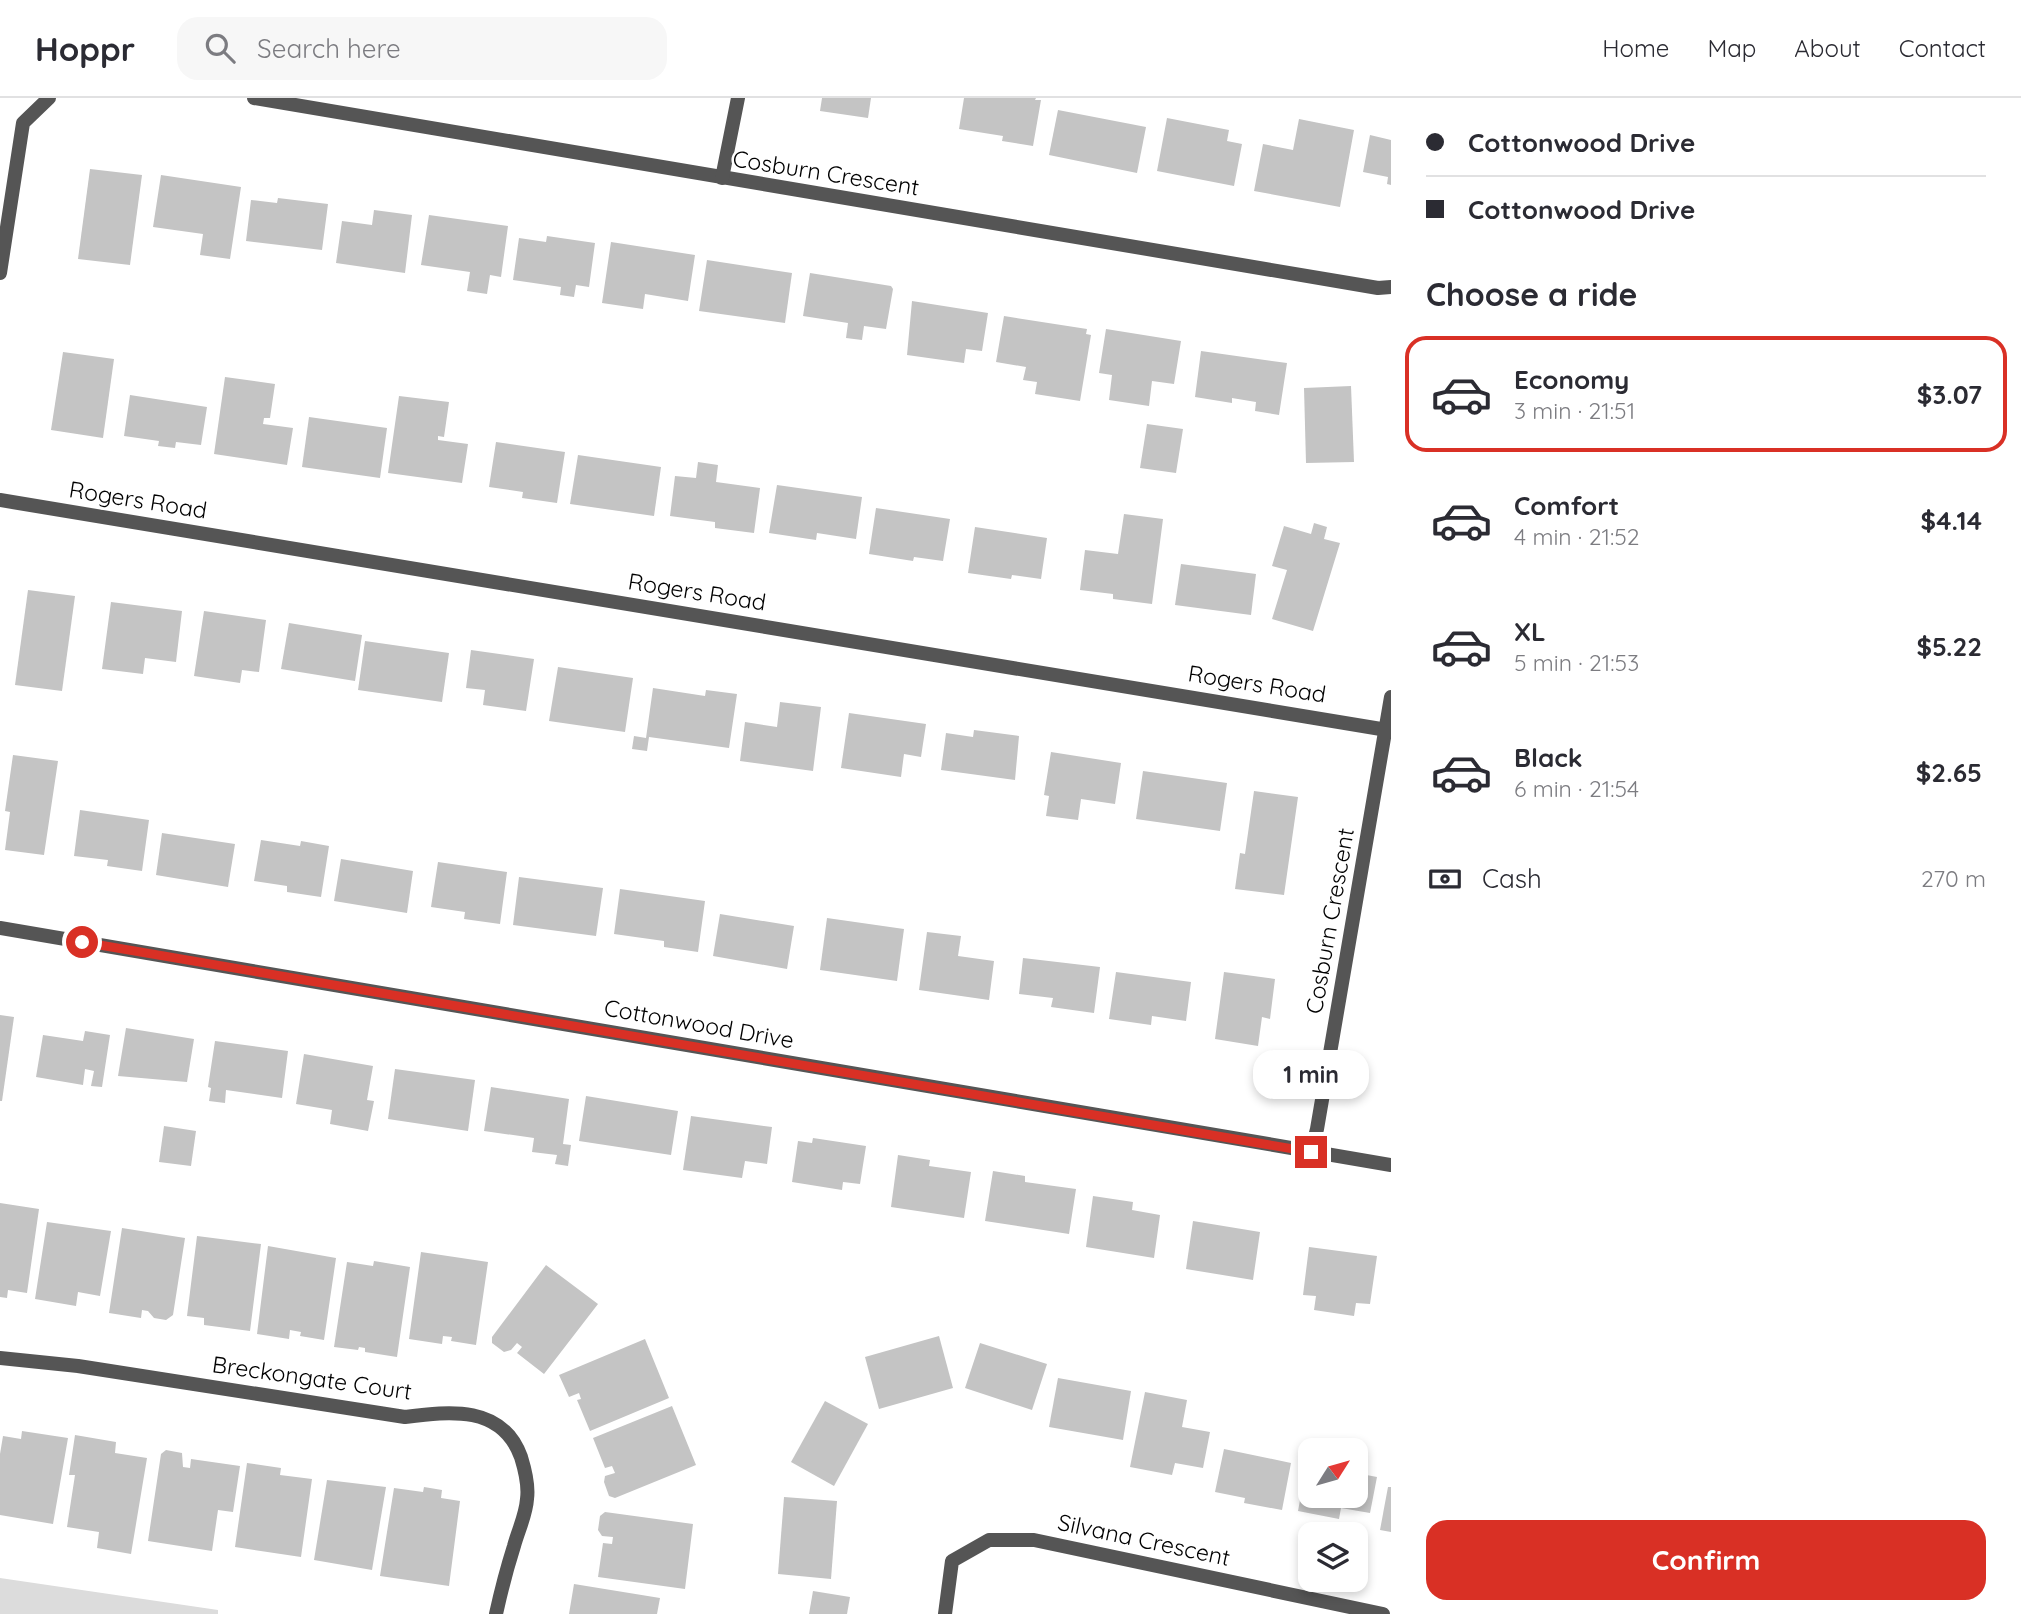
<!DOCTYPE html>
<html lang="en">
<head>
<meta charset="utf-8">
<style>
  body { margin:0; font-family:Quicksand,sans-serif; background:#f7f7f7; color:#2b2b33; height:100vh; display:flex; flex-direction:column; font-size:26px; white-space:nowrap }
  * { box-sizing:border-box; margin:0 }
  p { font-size:23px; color:#7c7c81 }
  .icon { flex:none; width:38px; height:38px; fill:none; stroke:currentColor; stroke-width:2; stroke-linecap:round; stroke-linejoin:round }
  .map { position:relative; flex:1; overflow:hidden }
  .sheet { display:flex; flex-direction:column; background:#fff; width:630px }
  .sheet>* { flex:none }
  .hud { display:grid; align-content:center; height:154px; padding:0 35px; background:#fff }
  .needle { width:46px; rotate:53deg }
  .buttons { position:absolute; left:1298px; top:1340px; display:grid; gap:14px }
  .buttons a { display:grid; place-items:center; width:70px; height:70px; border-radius:14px; background:#fff; box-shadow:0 4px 10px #0003; font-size:35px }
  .end { position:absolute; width:32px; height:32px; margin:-16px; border:9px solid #d93025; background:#fff; box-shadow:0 0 0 4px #fff }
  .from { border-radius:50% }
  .bubble { position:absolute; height:49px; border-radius:21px; background:#fff; box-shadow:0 4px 10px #0003; font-size:23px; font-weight:700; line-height:49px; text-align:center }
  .hud b { display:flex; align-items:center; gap:24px; height:66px; font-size:26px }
  .hud b+b { border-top:2px solid #e1e1e2 }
  .hud i { width:18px; height:18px; background:#2b2b33 }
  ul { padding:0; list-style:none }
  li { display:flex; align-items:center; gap:21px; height:116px; margin:0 14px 10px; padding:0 21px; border:4px solid transparent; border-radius:21px }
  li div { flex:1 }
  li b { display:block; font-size:26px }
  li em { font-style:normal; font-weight:700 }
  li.current { border-color:#d93025 }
  li>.icon { width:63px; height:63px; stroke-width:1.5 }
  h2 { padding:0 35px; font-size:32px; line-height:84px }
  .pay { display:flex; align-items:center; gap:18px; height:77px; padding:0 35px; font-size:26px }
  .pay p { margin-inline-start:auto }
  .action { display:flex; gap:14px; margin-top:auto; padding:14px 35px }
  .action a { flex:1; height:80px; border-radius:21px; background:#d93025; color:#fff; font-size:28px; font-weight:700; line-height:80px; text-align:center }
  header { display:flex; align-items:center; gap:42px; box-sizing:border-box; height:98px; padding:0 35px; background:#fff; border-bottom:2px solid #e1e1e2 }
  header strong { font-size:33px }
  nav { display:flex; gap:38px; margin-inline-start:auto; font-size:24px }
  .search { width:490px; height:63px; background:#f7f7f7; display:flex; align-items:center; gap:18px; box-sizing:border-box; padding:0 24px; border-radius:21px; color:#7c7c81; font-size:26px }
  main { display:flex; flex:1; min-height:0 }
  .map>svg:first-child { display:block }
  .green { fill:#dcdcdc }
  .building { fill:#c4c4c4 }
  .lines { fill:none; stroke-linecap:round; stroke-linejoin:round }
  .street { stroke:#555; stroke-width:14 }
  .route { stroke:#d93025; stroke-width:9 }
  .labels { text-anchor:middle; stroke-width:5; stroke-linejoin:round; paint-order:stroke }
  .street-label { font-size:23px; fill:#000; stroke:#fff }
</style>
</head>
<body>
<header>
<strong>Hoppr</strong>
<div class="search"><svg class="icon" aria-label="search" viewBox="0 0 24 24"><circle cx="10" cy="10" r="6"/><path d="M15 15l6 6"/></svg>Search here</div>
<nav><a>Home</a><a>Map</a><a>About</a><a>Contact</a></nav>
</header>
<main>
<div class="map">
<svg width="1391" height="1516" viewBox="0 0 1391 1516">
  <rect width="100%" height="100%" fill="#fff"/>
  <path class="green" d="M 0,1480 L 218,1512 L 218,1516 L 0,1516 Z"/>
  <g class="building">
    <path d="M 822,0 L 871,0 L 868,20 L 820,13 Z"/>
    <path d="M 964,0 L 1036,0 L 1035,2 L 1041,2 L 1033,48 L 1002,43 L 1003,38 L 959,31 Z"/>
    <path d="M 1058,12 L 1146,29 L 1137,75 L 1049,57 Z"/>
    <path d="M 1167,20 L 1229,32 L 1227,43 L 1242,46 L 1234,88 L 1157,73 Z"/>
    <path d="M 1299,21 L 1354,32 L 1340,109 L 1254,93 L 1263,46 L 1293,52 Z"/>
    <path d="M 1370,37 L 1391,42 L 1391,87 L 1387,86 L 1388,79 L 1363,74 Z"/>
    <path d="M 90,71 L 142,77 L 130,167 L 78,161 Z"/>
    <path d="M 161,77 L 241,89 L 230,161 L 200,157 L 203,136 L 153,129 Z"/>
    <path d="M 278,100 L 328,106 L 322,152 L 246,143 L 251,102 L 277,105 Z"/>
    <path d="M 374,112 L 412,117 L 405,175 L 336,165 L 342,123 L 372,127 Z"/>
    <path d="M 429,117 L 508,128 L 501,179 L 490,177 L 487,196 L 467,193 L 470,174 L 421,167 Z"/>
    <path d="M 547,138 L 595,145 L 589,189 L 576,187 L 574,199 L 560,197 L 561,189 L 513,182 L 519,140 L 546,144 Z"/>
    <path d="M 611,144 L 695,157 L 688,203 L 645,196 L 643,211 L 602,205 Z"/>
    <path d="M 707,162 L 792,175 L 785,225 L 699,213 Z"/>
    <path d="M 810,175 L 891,188 L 893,191 L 886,231 L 864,228 L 862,242 L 846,240 L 848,225 L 803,218 Z"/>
    <path d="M 912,203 L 988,215 L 982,253 L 966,251 L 964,265 L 907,257 Z"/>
    <path d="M 1004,218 L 1087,231 L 1086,236 L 1091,237 L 1080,303 L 1035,296 L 1037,284 L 1023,282 L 1026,269 L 996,264 Z"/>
    <path d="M 1106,231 L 1181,243 L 1174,286 L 1152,283 L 1149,308 L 1109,302 L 1112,277 L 1099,275 Z"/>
    <path d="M 1201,253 L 1287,265 L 1279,317 L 1255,313 L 1256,304 L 1232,300 L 1232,305 L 1195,299 Z"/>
    <path d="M 63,254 L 114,261 L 103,340 L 51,332 Z"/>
    <path d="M 225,279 L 275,286 L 270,320 L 264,320 L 263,326 L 293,330 L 287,367 L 214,356 Z"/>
    <path d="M 1351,288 L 1354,364 L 1306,365 L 1304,290 Z"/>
    <path d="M 130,297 L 207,309 L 201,347 L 176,344 L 175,350 L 158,348 L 159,343 L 124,338 Z"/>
    <path d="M 399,298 L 449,304 L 444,339 L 438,338 L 438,342 L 468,346 L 462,385 L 388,375 Z"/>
    <path d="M 309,319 L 387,330 L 380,380 L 302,369 Z"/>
    <path d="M 1147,326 L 1183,331 L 1176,375 L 1140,370 Z"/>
    <path d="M 496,344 L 565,354 L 557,405 L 522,400 L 523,394 L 489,389 Z"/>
    <path d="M 578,357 L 661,369 L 654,418 L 570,406 Z"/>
    <path d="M 698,364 L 718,367 L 716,384 L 760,390 L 754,435 L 715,430 L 715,424 L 670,418 L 675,378 L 696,380 Z"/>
    <path d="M 777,387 L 862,399 L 856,441 L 817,435 L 816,442 L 769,435 Z"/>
    <path d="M 876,410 L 950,421 L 943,463 L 914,459 L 913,463 L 869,456 Z"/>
    <path d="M 1124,416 L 1163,421 L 1152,506 L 1113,501 L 1113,496 L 1080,492 L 1085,452 L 1118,456 Z"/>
    <path d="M 1314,425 L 1327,429 L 1324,441 L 1340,445 L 1313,533 L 1272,521 L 1287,472 L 1272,468 L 1284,428 L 1311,436 Z"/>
    <path d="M 975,429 L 1047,440 L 1041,481 L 1012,477 L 1011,481 L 968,475 Z"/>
    <path d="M 1181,466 L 1256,476 L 1251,517 L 1175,507 Z"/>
    <path d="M 28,492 L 75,498 L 62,593 L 15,587 Z"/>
    <path d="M 111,504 L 182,513 L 176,564 L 145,560 L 143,576 L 102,571 Z"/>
    <path d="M 204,513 L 266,522 L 259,574 L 242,572 L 240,585 L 194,578 Z"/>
    <path d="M 289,525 L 362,537 L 355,583 L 281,571 Z"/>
    <path d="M 365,543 L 449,555 L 442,604 L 358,592 Z"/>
    <path d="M 471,552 L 534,561 L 526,613 L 483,607 L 485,592 L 466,590 Z"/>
    <path d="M 558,569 L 633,580 L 625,634 L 549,623 Z"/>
    <path d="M 653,590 L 705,598 L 706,592 L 737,596 L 729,650 L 649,639 L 647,653 L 632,651 L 634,638 L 646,640 Z"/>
    <path d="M 780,604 L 821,609 L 813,673 L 740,663 L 745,624 L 777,629 Z"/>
    <path d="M 849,615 L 926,626 L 921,659 L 904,656 L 901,679 L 841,670 Z"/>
    <path d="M 974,632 L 1019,638 L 1015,682 L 941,672 L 946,635 L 973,639 Z"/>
    <path d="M 1051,654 L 1121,665 L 1115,706 L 1081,701 L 1078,722 L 1046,718 L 1049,698 L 1044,697 Z"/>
    <path d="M 13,657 L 58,663 L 44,757 L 5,752 L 10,714 L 5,713 Z"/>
    <path d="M 1143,673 L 1227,685 L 1220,733 L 1136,721 Z"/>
    <path d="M 1254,693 L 1298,699 L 1284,797 L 1235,791 L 1240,755 L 1245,756 Z"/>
    <path d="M 80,712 L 149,722 L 142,773 L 107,768 L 108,762 L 74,758 Z"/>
    <path d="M 162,735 L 235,746 L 228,789 L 156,777 Z"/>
    <path d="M 261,742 L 300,748 L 301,743 L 329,748 L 321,799 L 287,794 L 287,788 L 254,783 Z"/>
    <path d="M 341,761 L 413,773 L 407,815 L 334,803 Z"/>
    <path d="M 438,764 L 507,774 L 500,826 L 464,821 L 465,814 L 431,809 Z"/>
    <path d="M 519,779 L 603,790 L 596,838 L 513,827 Z"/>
    <path d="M 620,791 L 705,803 L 698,854 L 664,849 L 664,843 L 614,836 Z"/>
    <path d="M 720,816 L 794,828 L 787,871 L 713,858 Z"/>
    <path d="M 827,820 L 904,831 L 897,883 L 820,872 Z"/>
    <path d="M 927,834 L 961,838 L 958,858 L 994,863 L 989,902 L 919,892 Z"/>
    <path d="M 1023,860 L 1100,869 L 1094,915 L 1051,909 L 1053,900 L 1019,896 Z"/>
    <path d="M 1116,874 L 1191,884 L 1186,923 L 1152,918 L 1151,927 L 1109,921 Z"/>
    <path d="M 1224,874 L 1275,881 L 1270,921 L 1262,919 L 1258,948 L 1215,941 Z"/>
    <path d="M 0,917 L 14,919 L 2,1003 L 0,1003 Z"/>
    <path d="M 126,930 L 194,941 L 187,984 L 118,978 Z"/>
    <path d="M 85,933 L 110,937 L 102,989 L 91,988 L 94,973 L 85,971 L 83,987 L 36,979 L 43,937 L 83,943 Z"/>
    <path d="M 215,943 L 288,953 L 282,1000 L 226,992 L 225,1005 L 209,1003 L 211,990 L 208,989 Z"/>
    <path d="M 304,956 L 373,968 L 367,1002 L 374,1003 L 368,1033 L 330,1026 L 332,1012 L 296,1006 Z"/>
    <path d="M 395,971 L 475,982 L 468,1033 L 388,1021 Z"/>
    <path d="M 491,989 L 569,1001 L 563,1046 L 571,1047 L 568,1068 L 555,1066 L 557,1057 L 532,1054 L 534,1040 L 484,1033 Z"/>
    <path d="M 586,998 L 678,1013 L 671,1057 L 579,1043 Z"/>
    <path d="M 691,1018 L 772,1029 L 767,1066 L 745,1063 L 742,1080 L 683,1072 Z"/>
    <path d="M 164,1028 L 196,1033 L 191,1068 L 159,1064 Z"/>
    <path d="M 813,1040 L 866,1048 L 860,1086 L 843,1084 L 842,1092 L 792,1084 L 798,1043 L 812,1045 Z"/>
    <path d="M 898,1057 L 930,1062 L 929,1068 L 971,1074 L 964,1120 L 891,1109 Z"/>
    <path d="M 993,1073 L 1025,1078 L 1025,1084 L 1076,1091 L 1069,1136 L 985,1123 Z"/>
    <path d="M 1093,1098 L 1133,1104 L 1132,1112 L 1160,1117 L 1154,1160 L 1086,1149 Z"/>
    <path d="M 0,1105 L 39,1111 L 27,1195 L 8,1192 L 7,1200 L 0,1199 Z"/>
    <path d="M 1193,1123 L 1260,1134 L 1253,1182 L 1186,1171 Z"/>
    <path d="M 47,1124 L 111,1133 L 100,1198 L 78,1194 L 76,1208 L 35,1201 Z"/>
    <path d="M 122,1130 L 185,1140 L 173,1217 L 166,1222 L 154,1220 L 148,1213 L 142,1212 L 141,1220 L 109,1215 Z"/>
    <path d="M 197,1138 L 261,1146 L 250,1233 L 204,1227 L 204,1220 L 187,1218 Z"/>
    <path d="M 268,1148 L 336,1160 L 324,1242 L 300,1238 L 301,1234 L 290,1232 L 289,1241 L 257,1236 Z"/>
    <path d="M 1309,1149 L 1377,1158 L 1370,1206 L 1356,1205 L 1354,1218 L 1314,1212 L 1316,1198 L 1303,1197 Z"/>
    <path d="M 421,1154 L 488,1164 L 476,1247 L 451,1243 L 452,1239 L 443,1238 L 442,1246 L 409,1241 Z"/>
    <path d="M 374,1163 L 410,1169 L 397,1259 L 365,1254 L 365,1250 L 359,1249 L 358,1252 L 334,1249 L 347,1164 L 373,1168 Z"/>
    <path d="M 546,1167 L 598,1206 L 544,1276 L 517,1255 L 522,1249 L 517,1245 L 511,1252 L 504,1254 L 492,1245 L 492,1239 Z"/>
    <path d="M 939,1238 L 953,1290 L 879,1311 L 865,1259 Z"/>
    <path d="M 645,1241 L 669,1300 L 590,1333 L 577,1302 L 581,1301 L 579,1295 L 569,1299 L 559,1277 Z"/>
    <path d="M 980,1245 L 1047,1266 L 1032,1312 L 965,1290 Z"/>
    <path d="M 1058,1280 L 1131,1293 L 1123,1342 L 1049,1329 Z"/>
    <path d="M 1145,1294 L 1187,1302 L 1182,1329 L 1210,1334 L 1203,1370 L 1175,1365 L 1172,1377 L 1130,1369 Z"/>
    <path d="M 825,1303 L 868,1326 L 834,1388 L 791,1364 Z"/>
    <path d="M 672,1308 L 696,1367 L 615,1400 L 609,1398 L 604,1384 L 605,1378 L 615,1375 L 612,1368 L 605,1370 L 593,1340 Z"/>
    <path d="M 22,1333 L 68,1340 L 53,1426 L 0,1417 L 0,1356 L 3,1338 L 21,1341 Z"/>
    <path d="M 75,1337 L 116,1344 L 115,1355 L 147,1360 L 131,1456 L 97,1450 L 99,1434 L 67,1429 L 75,1377 L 69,1377 Z"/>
    <path d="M 1312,1340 L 1353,1347 L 1352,1353 L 1309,1353 Z"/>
    <path d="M 1224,1351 L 1291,1365 L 1282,1412 L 1244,1405 L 1245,1400 L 1215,1394 Z"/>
    <path d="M 166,1352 L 182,1355 L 183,1369 L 190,1370 L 191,1361 L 240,1368 L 233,1414 L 218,1412 L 212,1453 L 148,1443 L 161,1356 Z"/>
    <path d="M 1309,1353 L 1311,1398 L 1356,1398 L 1356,1375 L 1377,1379 L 1370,1415 L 1341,1410 L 1339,1421 L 1298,1413 Z"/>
    <path d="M 247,1365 L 281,1370 L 280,1377 L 312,1381 L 301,1459 L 235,1449 Z"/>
    <path d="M 327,1382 L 386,1389 L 372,1472 L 314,1462 Z"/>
    <path d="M 424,1389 L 442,1392 L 441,1400 L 460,1403 L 449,1488 L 380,1478 L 394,1390 L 423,1394 Z"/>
    <path d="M 1388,1389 L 1391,1389 L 1391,1434 L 1380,1432 Z"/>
    <path d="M 784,1399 L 837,1403 L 831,1481 L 778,1476 Z"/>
    <path d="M 605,1414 L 693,1426 L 685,1491 L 598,1479 L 603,1445 L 612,1446 L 613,1439 L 602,1438 L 598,1432 L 600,1418 Z"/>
    <path d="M 574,1486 L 660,1500 L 657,1516 L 569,1516 Z"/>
    <path d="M 813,1493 L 850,1499 L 847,1516 L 809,1516 Z"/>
  </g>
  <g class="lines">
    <g class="street">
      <path d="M 254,0 L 1378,190 L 1391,189"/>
      <path d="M 722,80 L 738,0"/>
      <path d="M 0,175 L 23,25 L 49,0"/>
      <path d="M 0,402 L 1387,632"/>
      <path d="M 0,830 L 1391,1067"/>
      <path d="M 1311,1054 L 1317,1031 L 1391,599"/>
      <path d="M 0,1260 L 78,1268 L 405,1319 C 450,1313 502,1307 521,1359 C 525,1372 529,1387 527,1401 C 526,1417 518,1433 514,1448 C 507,1470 501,1493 496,1516"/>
      <path d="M 945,1516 L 952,1463 L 989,1442 L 1034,1442 L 1383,1516"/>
    </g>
  </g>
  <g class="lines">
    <path class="route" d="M 82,844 L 1311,1054"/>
  </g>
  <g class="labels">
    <g class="street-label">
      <text transform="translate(826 75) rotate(9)" y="8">Cosburn Crescent</text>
      <text transform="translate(138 402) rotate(9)" y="8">Rogers Road</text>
      <text transform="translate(697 494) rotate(9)" y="8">Rogers Road</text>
      <text transform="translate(1257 586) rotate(9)" y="8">Rogers Road</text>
      <text transform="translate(1330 823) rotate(-80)" y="8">Cosburn Crescent</text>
      <text transform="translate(699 926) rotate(10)" y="8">Cottonwood Drive</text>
      <text transform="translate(312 1280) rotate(8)" y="8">Breckongate Court</text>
      <text transform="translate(1144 1442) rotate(12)" y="8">Silvana Crescent</text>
    </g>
  </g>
</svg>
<div class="buttons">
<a><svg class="needle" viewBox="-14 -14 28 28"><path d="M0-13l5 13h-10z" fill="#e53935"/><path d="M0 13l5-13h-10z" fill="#7c7c81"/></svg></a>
<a><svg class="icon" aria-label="layers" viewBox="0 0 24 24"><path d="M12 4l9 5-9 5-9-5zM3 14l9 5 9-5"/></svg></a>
</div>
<i class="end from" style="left:82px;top:844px"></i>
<i class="end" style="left:1311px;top:1054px"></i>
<div class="bubble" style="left:1253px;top:952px;width:116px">1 min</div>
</div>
<section class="sheet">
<div class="hud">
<b><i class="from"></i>Cottonwood Drive</b>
<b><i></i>Cottonwood Drive</b>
</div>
<h2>Choose a ride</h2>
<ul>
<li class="current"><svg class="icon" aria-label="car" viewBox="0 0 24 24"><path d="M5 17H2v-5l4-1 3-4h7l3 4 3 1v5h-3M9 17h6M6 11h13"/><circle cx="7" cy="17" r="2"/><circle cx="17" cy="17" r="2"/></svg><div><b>Economy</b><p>3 min · 21:51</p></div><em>$3.07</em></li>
<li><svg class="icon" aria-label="car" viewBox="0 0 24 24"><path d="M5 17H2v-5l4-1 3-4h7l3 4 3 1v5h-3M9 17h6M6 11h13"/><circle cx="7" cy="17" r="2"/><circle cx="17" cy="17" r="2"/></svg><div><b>Comfort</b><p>4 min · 21:52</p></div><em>$4.14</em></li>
<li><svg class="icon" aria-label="car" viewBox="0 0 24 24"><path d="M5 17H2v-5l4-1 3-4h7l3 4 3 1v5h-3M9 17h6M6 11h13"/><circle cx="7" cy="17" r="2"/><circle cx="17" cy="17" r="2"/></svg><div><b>XL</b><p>5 min · 21:53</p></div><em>$5.22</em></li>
<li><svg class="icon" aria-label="car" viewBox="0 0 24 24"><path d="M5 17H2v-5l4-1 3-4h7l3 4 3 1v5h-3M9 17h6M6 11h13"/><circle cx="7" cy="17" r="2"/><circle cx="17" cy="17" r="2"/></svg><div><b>Black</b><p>6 min · 21:54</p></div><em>$2.65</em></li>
</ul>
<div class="pay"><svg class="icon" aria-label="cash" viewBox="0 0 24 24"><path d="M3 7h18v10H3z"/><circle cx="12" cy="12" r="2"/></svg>Cash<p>270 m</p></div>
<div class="action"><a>Confirm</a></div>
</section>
</main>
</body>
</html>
